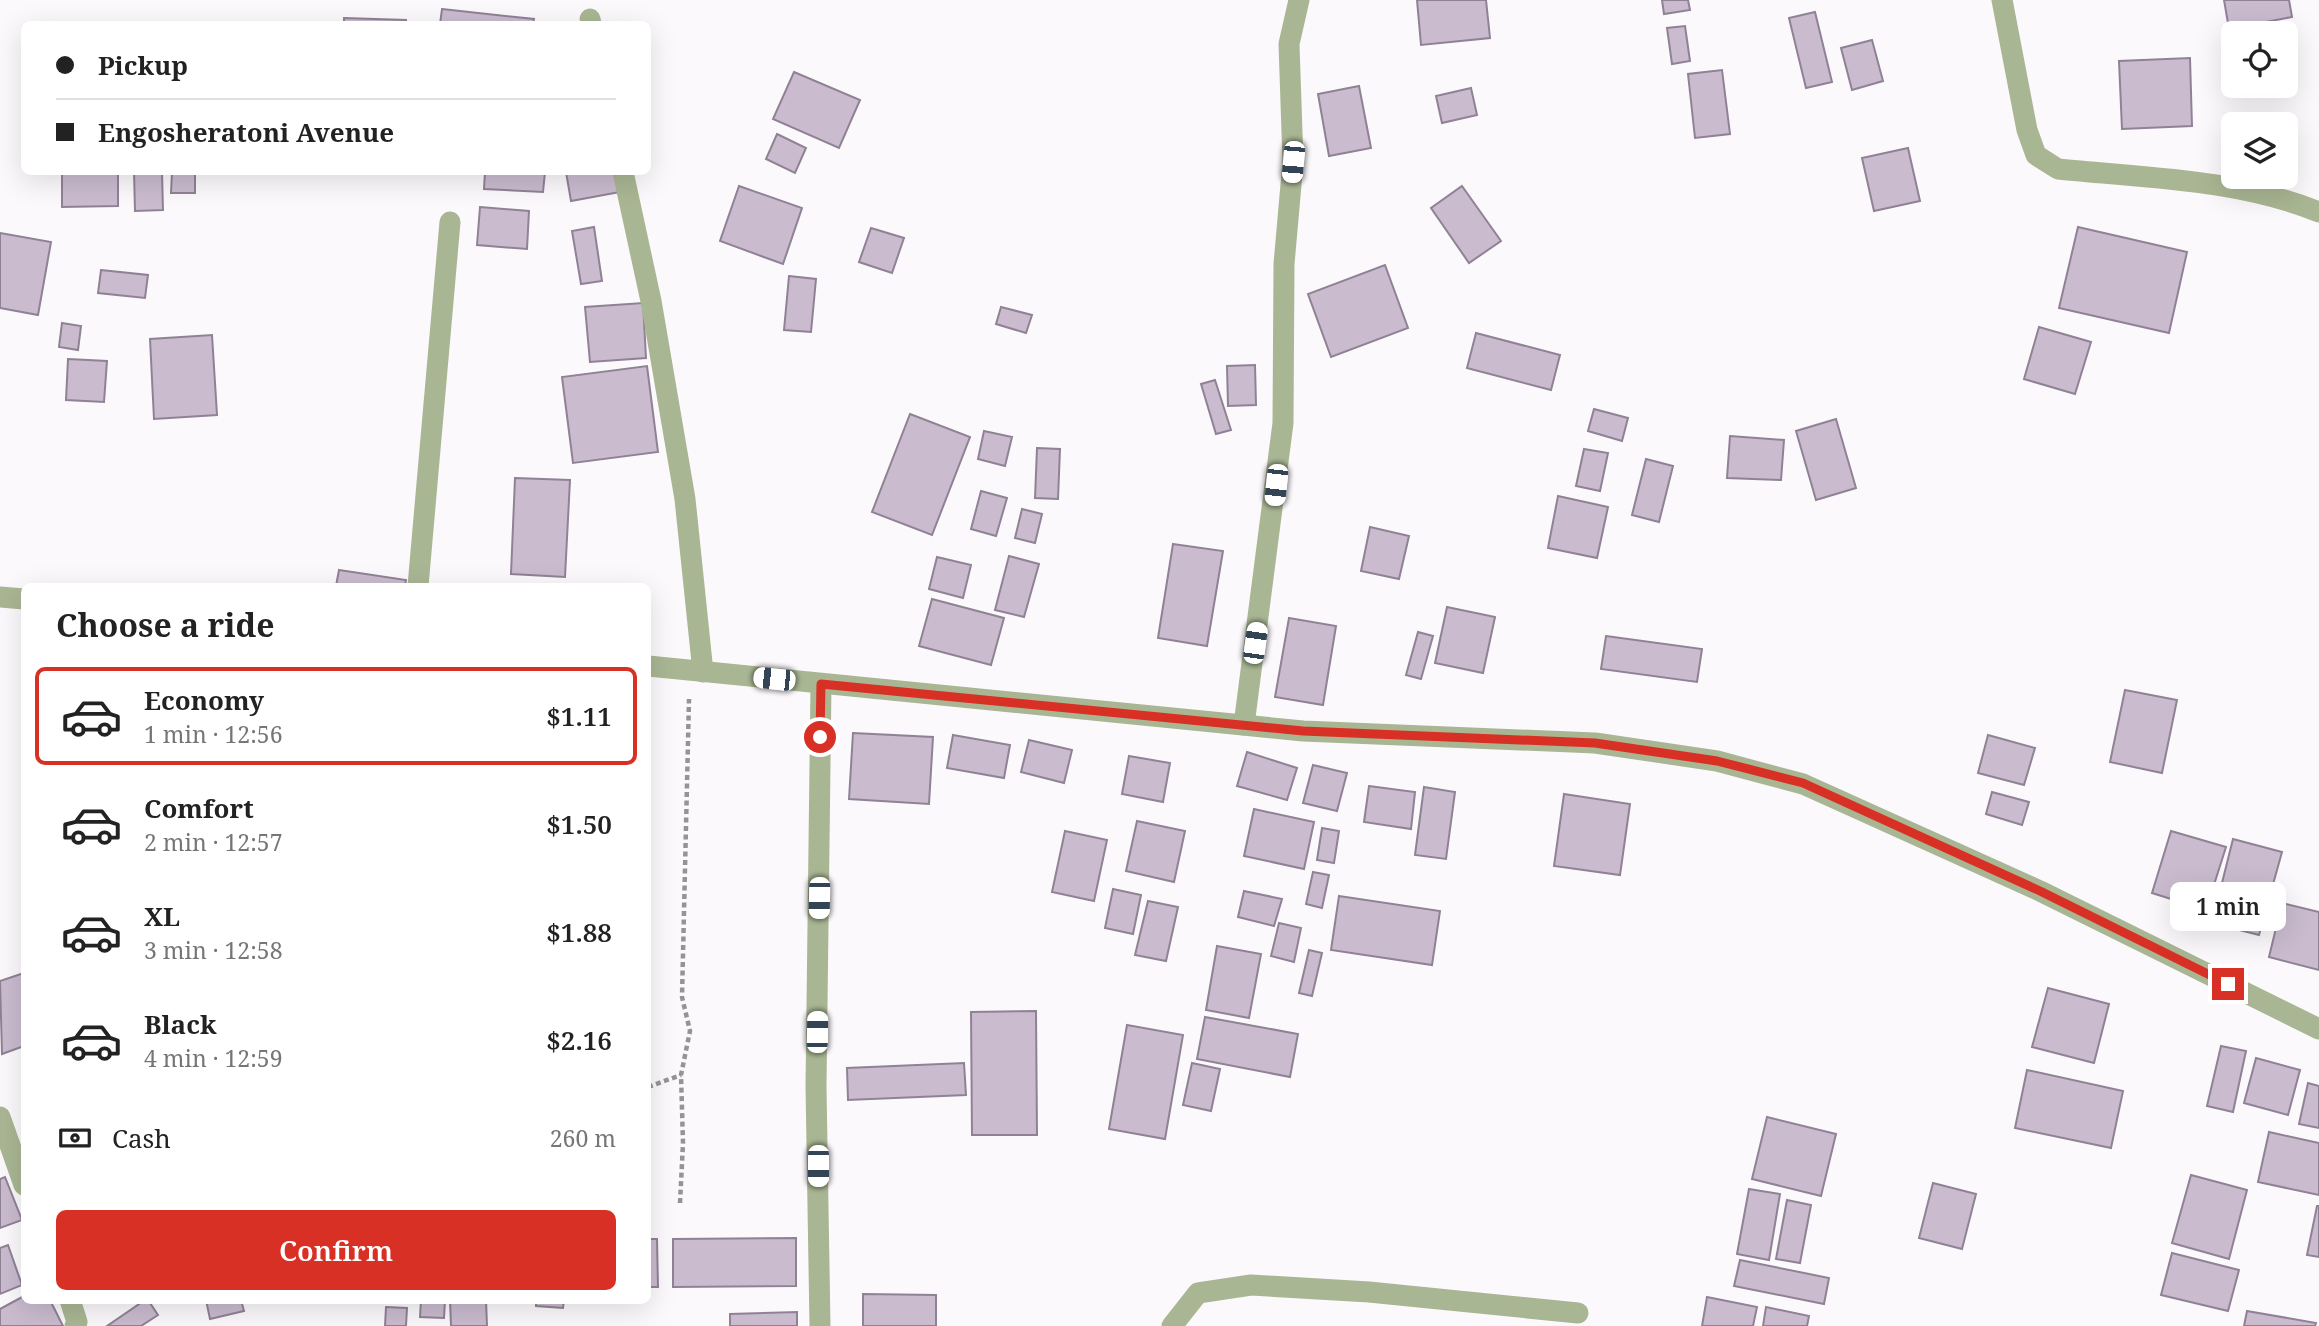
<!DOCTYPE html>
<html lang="en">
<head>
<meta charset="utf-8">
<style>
  body { margin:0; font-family:"Noto Serif",serif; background:#f2f2f2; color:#222; height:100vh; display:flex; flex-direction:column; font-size:26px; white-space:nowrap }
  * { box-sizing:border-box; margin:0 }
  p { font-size:23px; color:#767676 }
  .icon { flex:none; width:38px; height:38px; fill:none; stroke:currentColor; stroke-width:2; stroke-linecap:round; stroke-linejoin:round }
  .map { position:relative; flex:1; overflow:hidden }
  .sheet { position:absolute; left:21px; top:583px; width:630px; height:721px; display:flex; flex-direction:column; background:#fff; border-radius:10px; box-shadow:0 7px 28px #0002 }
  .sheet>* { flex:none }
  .banner { position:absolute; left:21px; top:21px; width:630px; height:154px; border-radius:10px; box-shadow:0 7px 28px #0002; display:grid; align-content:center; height:154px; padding:0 35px; background:#fff }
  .controls { position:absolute; left:2221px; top:21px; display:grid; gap:14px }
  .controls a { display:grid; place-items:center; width:77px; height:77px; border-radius:10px; background:#fff; box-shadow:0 7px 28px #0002; font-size:35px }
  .end { position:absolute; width:32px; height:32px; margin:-16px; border:9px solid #d93025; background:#fff; box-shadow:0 0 0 4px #fff }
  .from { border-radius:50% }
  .bubble { position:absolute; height:49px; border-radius:10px; background:#fff; box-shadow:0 7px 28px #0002; font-size:23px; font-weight:600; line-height:49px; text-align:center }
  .car { position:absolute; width:21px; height:42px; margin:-21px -10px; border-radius:9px; box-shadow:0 0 5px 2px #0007; background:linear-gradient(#fff 24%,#345 0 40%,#fff 0 76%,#345 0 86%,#fff 0) }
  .banner b { display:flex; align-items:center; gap:24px; height:66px; font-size:26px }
  .banner b+b { border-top:2px solid #e0e0e0 }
  .banner i { width:18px; height:18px; background:#222 }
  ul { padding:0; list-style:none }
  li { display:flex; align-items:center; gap:21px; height:98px; margin:0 14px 10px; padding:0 21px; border:4px solid transparent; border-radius:10px }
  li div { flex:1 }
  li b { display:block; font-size:26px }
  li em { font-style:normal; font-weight:600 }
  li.current { border-color:#d93025 }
  li>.icon { width:63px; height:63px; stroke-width:1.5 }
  h2 { padding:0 35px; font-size:32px; line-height:84px }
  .pay { display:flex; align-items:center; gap:18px; height:77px; padding:0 35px; font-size:26px }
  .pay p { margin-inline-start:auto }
  .cta { display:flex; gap:14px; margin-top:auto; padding:14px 35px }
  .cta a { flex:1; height:80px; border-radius:10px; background:#d93025; color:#fff; font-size:28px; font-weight:600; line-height:80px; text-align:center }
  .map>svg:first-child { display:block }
  .building { fill:#cabbcf; stroke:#908295; stroke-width:2 }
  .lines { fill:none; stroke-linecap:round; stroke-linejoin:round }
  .path { stroke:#969298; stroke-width:4.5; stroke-dasharray:5 3.5; stroke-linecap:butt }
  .minor { stroke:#a9b693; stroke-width:21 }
  .tertiary { stroke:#a9b693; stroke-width:21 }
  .route { stroke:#d93025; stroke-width:9 }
</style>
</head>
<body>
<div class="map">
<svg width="2319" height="1326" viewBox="0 0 2319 1326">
  <rect width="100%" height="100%" fill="#fcf9fd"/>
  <g class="building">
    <path d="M 1417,0 L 1486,0 L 1490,38 L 1421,45 Z"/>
    <path d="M 1662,0 L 1688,0 L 1690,10 L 1664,14 Z"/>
    <path d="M 2224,0 L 2289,0 L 2292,17 L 2229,29 Z"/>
    <path d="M 442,9 L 534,19 L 533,24 L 440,24 Z"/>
    <path d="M 1815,12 L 1832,82 L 1806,88 L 1789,18 Z"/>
    <path d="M 344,18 L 406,20 L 406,24 L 344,24 Z"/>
    <path d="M 1685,26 L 1690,61 L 1672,64 L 1667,28 Z"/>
    <path d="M 1872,40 L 1883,81 L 1852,90 L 1841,48 Z"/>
    <path d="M 2190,58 L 2192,126 L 2122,129 L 2119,61 Z"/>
    <path d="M 1722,70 L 1730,134 L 1695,138 L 1688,74 Z"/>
    <path d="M 794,72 L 860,100 L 839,148 L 773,119 Z"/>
    <path d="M 1359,86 L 1371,148 L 1329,156 L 1318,94 Z"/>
    <path d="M 1471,88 L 1477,115 L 1442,123 L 1436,96 Z"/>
    <path d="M 777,134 L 806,148 L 795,173 L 766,159 Z"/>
    <path d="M 1908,148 L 1920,201 L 1874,211 L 1862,158 Z"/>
    <path d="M 62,172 L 118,172 L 118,206 L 62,207 Z"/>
    <path d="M 134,172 L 162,172 L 163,210 L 135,211 Z"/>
    <path d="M 172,172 L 195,172 L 195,193 L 171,193 Z"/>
    <path d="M 485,172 L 545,172 L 543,192 L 484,189 Z"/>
    <path d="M 566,172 L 616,172 L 620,192 L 571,201 Z"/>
    <path d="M 739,186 L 802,208 L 783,264 L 720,241 Z"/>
    <path d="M 1462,186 L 1501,241 L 1469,263 L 1431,208 Z"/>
    <path d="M 480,207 L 529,211 L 527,249 L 477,245 Z"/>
    <path d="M 594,227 L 602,281 L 581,284 L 572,231 Z"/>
    <path d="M 2078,227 L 2187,252 L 2169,333 L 2059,308 Z"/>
    <path d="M 871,228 L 904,238 L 892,273 L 859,262 Z"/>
    <path d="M 0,233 L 51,242 L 38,315 L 0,308 Z"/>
    <path d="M 1385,265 L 1408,328 L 1331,357 L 1308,294 Z"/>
    <path d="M 101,270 L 148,275 L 145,298 L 98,293 Z"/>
    <path d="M 789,276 L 816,279 L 811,332 L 784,330 Z"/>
    <path d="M 643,303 L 646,358 L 590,362 L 585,307 Z"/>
    <path d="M 1001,307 L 1032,315 L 1026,333 L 996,324 Z"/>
    <path d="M 62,323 L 81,326 L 78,350 L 59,347 Z"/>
    <path d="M 2039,327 L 2091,342 L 2075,394 L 2024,379 Z"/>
    <path d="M 1476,333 L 1560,355 L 1551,390 L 1467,368 Z"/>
    <path d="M 212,335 L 217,415 L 154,419 L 150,339 Z"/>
    <path d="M 68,359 L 107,361 L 104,402 L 66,400 Z"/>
    <path d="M 1255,365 L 1256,405 L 1228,406 L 1227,366 Z"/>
    <path d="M 647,366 L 658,452 L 573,463 L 562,377 Z"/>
    <path d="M 1215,380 L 1231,430 L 1216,434 L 1201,384 Z"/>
    <path d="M 1594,409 L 1628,418 L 1622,441 L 1588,431 Z"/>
    <path d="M 910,414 L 970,437 L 932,535 L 872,512 Z"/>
    <path d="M 1836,419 L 1856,488 L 1816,500 L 1796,431 Z"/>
    <path d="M 984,431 L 1012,437 L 1005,466 L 978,459 Z"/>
    <path d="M 1730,436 L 1784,440 L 1781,480 L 1727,478 Z"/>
    <path d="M 1037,448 L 1060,449 L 1058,499 L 1035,498 Z"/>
    <path d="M 1584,449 L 1608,453 L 1600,491 L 1576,486 Z"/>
    <path d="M 1646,459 L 1673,466 L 1659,522 L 1632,515 Z"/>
    <path d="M 515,478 L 570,480 L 565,577 L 511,574 Z"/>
    <path d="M 981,491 L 1007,498 L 996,536 L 971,529 Z"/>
    <path d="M 1558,496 L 1608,507 L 1597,558 L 1548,548 Z"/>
    <path d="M 1022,509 L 1042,514 L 1035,543 L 1015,538 Z"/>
    <path d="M 1370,527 L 1409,536 L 1399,579 L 1361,571 Z"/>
    <path d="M 1173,544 L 1223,551 L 1207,646 L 1158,638 Z"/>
    <path d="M 1009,556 L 1039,564 L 1024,617 L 995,610 Z"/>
    <path d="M 937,557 L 971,565 L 963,598 L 929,589 Z"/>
    <path d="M 339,570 L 406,580 L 405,586 L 336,586 Z"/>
    <path d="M 932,599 L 1004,618 L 991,665 L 919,646 Z"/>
    <path d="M 1447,607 L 1495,617 L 1483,673 L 1435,663 Z"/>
    <path d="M 1289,618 L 1336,626 L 1323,705 L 1275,697 Z"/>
    <path d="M 1418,632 L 1433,636 L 1421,679 L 1406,675 Z"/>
    <path d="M 1606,636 L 1702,649 L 1697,682 L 1601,669 Z"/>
    <path d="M 2125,690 L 2177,700 L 2162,773 L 2110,762 Z"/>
    <path d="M 853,733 L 933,737 L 929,804 L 849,799 Z"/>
    <path d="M 953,735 L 1010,745 L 1004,778 L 947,768 Z"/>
    <path d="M 1988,735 L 2035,748 L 2024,785 L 1978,773 Z"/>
    <path d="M 1029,740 L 1072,750 L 1064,783 L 1021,772 Z"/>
    <path d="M 1247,752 L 1297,768 L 1287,800 L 1237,786 Z"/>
    <path d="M 1129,756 L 1170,763 L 1163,802 L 1122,794 Z"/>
    <path d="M 1313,765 L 1347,773 L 1337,811 L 1303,803 Z"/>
    <path d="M 1369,786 L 1415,792 L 1411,829 L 1364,822 Z"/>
    <path d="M 1424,787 L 1455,792 L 1446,859 L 1415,855 Z"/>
    <path d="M 1992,792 L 2029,802 L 2022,825 L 1986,814 Z"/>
    <path d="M 1564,794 L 1630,804 L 1620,875 L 1554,866 Z"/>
    <path d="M 1254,809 L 1314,822 L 1304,869 L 1244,856 Z"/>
    <path d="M 1137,821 L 1185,831 L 1174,882 L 1126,871 Z"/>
    <path d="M 1322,828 L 1339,831 L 1334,863 L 1317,860 Z"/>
    <path d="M 1065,831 L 1107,840 L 1094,901 L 1052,892 Z"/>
    <path d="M 2171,831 L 2226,847 L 2206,910 L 2152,893 Z"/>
    <path d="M 2233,839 L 2282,852 L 2259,935 L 2212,923 Z"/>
    <path d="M 1313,872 L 1329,875 L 1322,908 L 1306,904 Z"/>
    <path d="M 1113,889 L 1141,895 L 1133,934 L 1105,928 Z"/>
    <path d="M 1244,891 L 1282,899 L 1274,926 L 1238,917 Z"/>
    <path d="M 1339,896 L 1440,911 L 1432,965 L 1331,950 Z"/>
    <path d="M 1148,901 L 1178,907 L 1166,961 L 1135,955 Z"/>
    <path d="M 2282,903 L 2319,912 L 2319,970 L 2269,957 Z"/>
    <path d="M 1279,923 L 1301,928 L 1294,962 L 1271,956 Z"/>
    <path d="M 1217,946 L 1261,954 L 1249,1018 L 1206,1010 Z"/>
    <path d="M 1309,950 L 1322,953 L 1312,996 L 1299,993 Z"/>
    <path d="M 24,973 L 24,1046 L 2,1054 L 0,981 Z"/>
    <path d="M 2048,988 L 2109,1004 L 2094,1063 L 2032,1047 Z"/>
    <path d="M 1036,1011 L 1037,1135 L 972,1135 L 971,1012 Z"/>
    <path d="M 1205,1017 L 1298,1034 L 1290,1077 L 1197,1059 Z"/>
    <path d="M 1127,1025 L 1183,1035 L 1165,1139 L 1109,1129 Z"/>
    <path d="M 2221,1046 L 2246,1051 L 2233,1112 L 2207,1106 Z"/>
    <path d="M 2256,1058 L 2300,1070 L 2288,1115 L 2244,1103 Z"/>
    <path d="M 964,1063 L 966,1095 L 848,1100 L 847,1068 Z"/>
    <path d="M 1192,1063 L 1220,1069 L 1211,1111 L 1183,1105 Z"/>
    <path d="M 2027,1070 L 2123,1091 L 2111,1148 L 2015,1128 Z"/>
    <path d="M 2308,1083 L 2319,1086 L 2319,1128 L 2299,1124 Z"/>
    <path d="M 1767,1117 L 1836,1134 L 1821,1196 L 1752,1179 Z"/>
    <path d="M 2269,1132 L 2319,1143 L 2319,1195 L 2258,1182 Z"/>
    <path d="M 2191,1175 L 2247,1190 L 2229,1259 L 2172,1243 Z"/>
    <path d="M 5,1177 L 22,1220 L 0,1228 L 0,1179 Z"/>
    <path d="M 1933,1183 L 1976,1194 L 1962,1249 L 1919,1238 Z"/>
    <path d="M 1749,1189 L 1780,1194 L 1769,1260 L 1737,1254 Z"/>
    <path d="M 1787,1200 L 1811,1205 L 1800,1263 L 1776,1259 Z"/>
    <path d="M 2317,1206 L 2319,1206 L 2319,1257 L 2307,1255 Z"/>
    <path d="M 796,1238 L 796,1286 L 673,1287 L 673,1239 Z"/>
    <path d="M 648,1239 L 657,1239 L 658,1287 L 648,1287 Z"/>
    <path d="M 8,1245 L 22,1285 L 0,1294 L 0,1248 Z"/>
    <path d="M 2172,1253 L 2239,1270 L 2228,1311 L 2161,1295 Z"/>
    <path d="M 1740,1260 L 1829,1278 L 1824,1304 L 1734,1286 Z"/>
    <path d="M 863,1294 L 936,1295 L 936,1326 L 863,1326 Z"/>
    <path d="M 24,1296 L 24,1300 L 50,1300 L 63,1326 L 0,1326 L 0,1309 Z"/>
    <path d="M 1707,1297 L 1757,1307 L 1753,1326 L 1702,1326 Z"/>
    <path d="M 145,1300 L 148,1300 L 158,1315 L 141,1326 L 107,1326 Z"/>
    <path d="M 206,1300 L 241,1300 L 244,1311 L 210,1319 Z"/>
    <path d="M 421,1300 L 445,1300 L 444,1318 L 420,1317 Z"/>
    <path d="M 450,1300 L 486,1300 L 487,1326 L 451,1326 Z"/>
    <path d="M 536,1300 L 564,1300 L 563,1308 L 536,1306 Z"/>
    <path d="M 386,1307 L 407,1308 L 406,1326 L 385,1326 Z"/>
    <path d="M 1766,1307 L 1809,1316 L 1807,1326 L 1763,1326 Z"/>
    <path d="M 2247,1311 L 2316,1323 L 2315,1326 L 2244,1326 Z"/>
    <path d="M 797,1312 L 797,1326 L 730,1326 L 730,1314 Z"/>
  </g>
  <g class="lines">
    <g class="path">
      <path d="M 648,1087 L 681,1075"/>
      <path d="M 680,1203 L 683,1143 L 681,1075 L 690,1031 L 682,997 L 689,699"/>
    </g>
    <g class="minor">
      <path d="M 2002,0 L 2027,130 L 2036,155 L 2058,169 C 2146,178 2237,179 2319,212"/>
      <path d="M 590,19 L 591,24"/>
      <path d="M 623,172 L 651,301 L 685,499 L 703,672"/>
      <path d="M 418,586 L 450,222"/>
      <path d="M 1244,725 L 1283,423 L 1284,264 L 1293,162 L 1289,44 L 1299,0"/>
      <path d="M 0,1117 L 24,1185"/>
      <path d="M 70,1300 L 77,1322 L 75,1326"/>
      <path d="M 820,1326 L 816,1086 L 821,684"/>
      <path d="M 1172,1326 L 1198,1293 L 1251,1285 L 1369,1292 L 1578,1313"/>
    </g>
    <g class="tertiary">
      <path d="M 0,597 L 24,599"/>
      <path d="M 648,666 L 1303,731 L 1595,743 L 1717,761 L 1803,784 L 2040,891 L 2319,1029"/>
    </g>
  </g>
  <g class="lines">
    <path class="route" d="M 820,737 L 821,684 L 1303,731 L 1595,743 L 1717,761 L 1803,783 L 2040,891 L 2228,984"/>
  </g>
</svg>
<div class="controls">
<a><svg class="icon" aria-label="locate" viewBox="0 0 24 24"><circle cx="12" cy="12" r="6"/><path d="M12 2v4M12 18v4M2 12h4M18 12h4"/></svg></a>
<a><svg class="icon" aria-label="layers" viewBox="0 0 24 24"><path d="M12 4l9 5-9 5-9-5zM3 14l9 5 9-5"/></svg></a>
</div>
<i class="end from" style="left:820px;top:737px"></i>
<i class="end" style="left:2228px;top:984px"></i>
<div class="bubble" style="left:2170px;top:882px;width:116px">1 min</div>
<i class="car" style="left:1293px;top:162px;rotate:185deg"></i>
<i class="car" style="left:1276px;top:485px;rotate:186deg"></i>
<i class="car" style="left:1255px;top:643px;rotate:8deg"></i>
<i class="car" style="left:774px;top:679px;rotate:276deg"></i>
<i class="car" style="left:819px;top:898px;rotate:181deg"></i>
<i class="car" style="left:817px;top:1032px;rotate:1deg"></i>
<i class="car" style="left:818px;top:1166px;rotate:180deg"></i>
<div class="banner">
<b><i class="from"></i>Pickup</b>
<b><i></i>Engosheratoni Avenue</b>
</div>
<section class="sheet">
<h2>Choose a ride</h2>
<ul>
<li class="current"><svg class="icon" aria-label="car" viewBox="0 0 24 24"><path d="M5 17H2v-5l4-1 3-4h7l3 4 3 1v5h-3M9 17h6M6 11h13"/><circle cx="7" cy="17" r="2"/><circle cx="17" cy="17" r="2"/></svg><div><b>Economy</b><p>1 min · 12:56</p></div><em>$1.11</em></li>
<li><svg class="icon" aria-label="car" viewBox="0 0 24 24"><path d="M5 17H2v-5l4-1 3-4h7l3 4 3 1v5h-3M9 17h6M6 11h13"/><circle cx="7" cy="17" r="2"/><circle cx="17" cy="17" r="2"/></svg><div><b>Comfort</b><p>2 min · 12:57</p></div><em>$1.50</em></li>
<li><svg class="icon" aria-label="car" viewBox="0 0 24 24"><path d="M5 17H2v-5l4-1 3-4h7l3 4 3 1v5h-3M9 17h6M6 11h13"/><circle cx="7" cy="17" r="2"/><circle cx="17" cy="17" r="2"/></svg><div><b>XL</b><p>3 min · 12:58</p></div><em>$1.88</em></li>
<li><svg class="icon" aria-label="car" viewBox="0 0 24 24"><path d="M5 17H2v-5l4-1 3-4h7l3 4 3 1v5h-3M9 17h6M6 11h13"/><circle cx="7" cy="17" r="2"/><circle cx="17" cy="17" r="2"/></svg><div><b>Black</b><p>4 min · 12:59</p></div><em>$2.16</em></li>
</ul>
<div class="pay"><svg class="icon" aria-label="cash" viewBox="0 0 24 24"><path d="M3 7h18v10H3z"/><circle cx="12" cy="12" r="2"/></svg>Cash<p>260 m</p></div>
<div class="cta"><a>Confirm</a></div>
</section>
</div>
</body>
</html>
